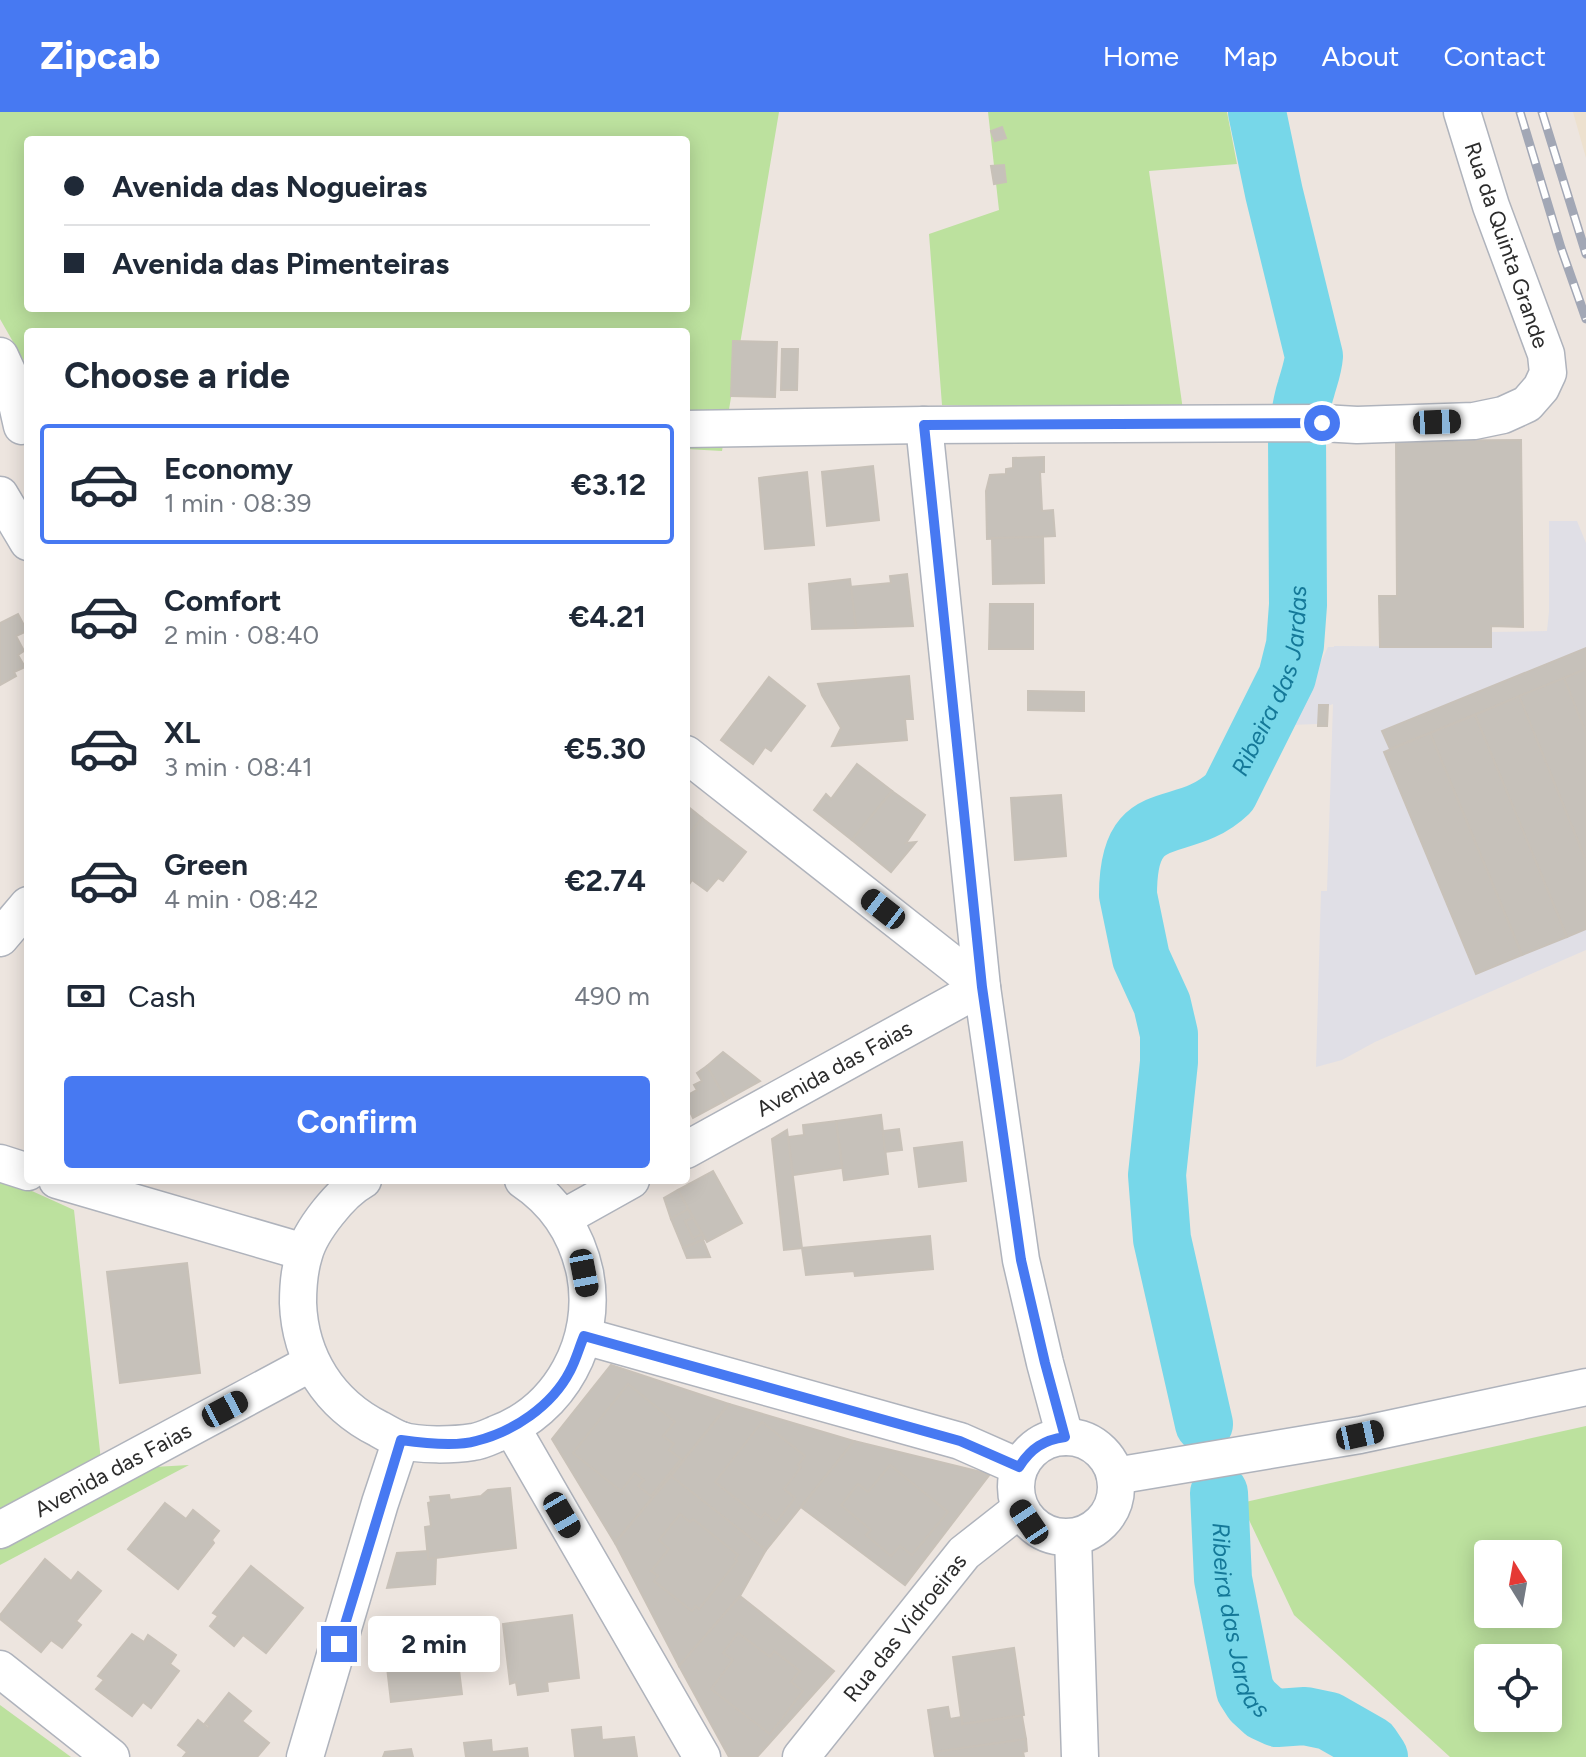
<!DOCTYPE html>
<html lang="en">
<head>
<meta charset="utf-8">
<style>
  body { margin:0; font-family:Figtree,sans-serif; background:#f6f6f7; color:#1f2937; height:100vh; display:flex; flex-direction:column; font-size:30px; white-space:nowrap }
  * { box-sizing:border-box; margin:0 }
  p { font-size:26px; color:#747a83 }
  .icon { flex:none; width:44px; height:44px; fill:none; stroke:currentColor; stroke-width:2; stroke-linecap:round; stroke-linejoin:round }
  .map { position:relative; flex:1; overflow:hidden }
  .side { position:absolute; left:24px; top:216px; width:666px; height:856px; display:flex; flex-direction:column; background:#fff; border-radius:8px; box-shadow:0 4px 20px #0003 }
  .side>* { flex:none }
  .banner { position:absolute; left:24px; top:24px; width:666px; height:176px; border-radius:8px; box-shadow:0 4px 20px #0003; display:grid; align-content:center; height:176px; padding:0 40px; background:#fff }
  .needle { width:52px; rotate:349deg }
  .tools { position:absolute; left:1474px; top:1428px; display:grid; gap:16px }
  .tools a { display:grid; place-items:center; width:88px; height:88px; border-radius:8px; background:#fff; box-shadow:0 4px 20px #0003; font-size:40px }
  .end { position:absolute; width:36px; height:36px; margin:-18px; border:10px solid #4779f2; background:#fff; box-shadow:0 0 0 4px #fff }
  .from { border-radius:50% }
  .bubble { position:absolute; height:56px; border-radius:8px; background:#fff; box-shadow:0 4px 20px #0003; font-size:26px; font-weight:700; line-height:56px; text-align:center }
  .car { position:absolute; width:24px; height:48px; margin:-24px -12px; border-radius:10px; box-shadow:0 0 6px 2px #0007; background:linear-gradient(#222 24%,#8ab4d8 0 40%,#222 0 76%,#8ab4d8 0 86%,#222 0) }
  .banner b { display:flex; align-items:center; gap:28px; height:76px; font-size:30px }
  .banner b+b { border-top:2px solid #e0e1e3 }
  .banner i { width:20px; height:20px; background:#1f2937 }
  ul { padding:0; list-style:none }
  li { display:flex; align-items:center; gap:24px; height:120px; margin:0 16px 12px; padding:0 24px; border:4px solid transparent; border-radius:8px }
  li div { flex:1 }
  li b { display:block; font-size:30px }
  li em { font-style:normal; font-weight:700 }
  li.on { border-color:#4779f2 }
  li>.icon { width:72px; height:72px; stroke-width:1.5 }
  h2 { padding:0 40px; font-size:36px; line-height:96px }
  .pay { display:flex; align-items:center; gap:20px; height:88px; padding:0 40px; font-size:30px }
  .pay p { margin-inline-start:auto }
  .action { display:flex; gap:16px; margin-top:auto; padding:16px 40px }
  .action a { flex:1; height:92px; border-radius:8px; background:#4779f2; color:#fff; font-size:32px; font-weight:700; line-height:92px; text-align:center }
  header { display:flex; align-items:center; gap:48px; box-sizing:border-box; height:112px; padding:0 40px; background:#4779f2; color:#fff }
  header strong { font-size:38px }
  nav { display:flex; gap:44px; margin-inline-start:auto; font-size:28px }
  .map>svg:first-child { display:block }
  .industrial { fill:#e0dfe6 }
  .education { fill:#ede1cf }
  .green { fill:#bce19e; fill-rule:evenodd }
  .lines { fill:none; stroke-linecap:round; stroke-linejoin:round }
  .river { stroke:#77d7e9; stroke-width:58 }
  .building { fill:#c6c1ba; stroke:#c8c1b8; stroke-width:2 }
  .minor-casing { stroke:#afb3bc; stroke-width:39 }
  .minor { stroke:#fff; stroke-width:36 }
  .rail-casing { stroke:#a2a7b5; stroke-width:9 }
  .rail { stroke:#fff; stroke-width:6; stroke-dasharray:18; stroke-linecap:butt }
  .route { stroke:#4779f2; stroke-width:10 }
  .labels { text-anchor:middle; stroke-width:8; stroke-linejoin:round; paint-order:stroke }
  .street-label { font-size:22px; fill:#2c2c2c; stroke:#fff }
  .water-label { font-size:24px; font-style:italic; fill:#147898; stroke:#fff }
</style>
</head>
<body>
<header>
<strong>Zipcab</strong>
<nav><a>Home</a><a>Map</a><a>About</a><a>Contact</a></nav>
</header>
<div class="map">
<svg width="1586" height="1645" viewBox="0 0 1586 1645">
  <rect width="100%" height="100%" fill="#ede5df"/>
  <path class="industrial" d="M 1549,409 L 1577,409 L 1586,431 L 1586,838 L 1375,930 L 1342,948 L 1316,955 L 1321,779 L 1327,779 L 1333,592 L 1328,594 L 1327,614 L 1318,614 L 1317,612 L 1290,613 L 1328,535 L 1334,535 L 1334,534 L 1491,535 L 1491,520 L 1547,519 L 1549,500 Z"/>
  <path class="education" d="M 1573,0 L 1586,0 L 1586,46 Z"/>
  <g class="green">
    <path d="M 0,0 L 779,0 L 722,339 L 686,337 L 686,220 L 28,220 L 28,256 L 0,207 ZM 28,28 L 686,28 L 686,196 L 28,196 Z"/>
    <path d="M 988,0 L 1227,0 L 1237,52 L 1149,59 L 1183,298 L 942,293 L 929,122 L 999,98 Z"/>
    <path d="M 0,1068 L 12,1070 L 74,1098 L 102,1358 L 189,1353 L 0,1453 Z"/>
    <path d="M 1586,1314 L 1586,1645 L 1450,1645 L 1294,1503 L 1241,1391 ZM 1548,1442 L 1548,1502 L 1488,1502 L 1488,1442 ZM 1548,1546 L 1548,1606 L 1488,1606 L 1488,1546 Z"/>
    <path d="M 0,1593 L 71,1645 L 0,1645 Z"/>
  </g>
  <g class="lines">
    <g class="river">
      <path id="s1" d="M 1204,1312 L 1162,1127 L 1157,1063 L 1169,950 L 1169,922 L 1162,892 L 1141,846 L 1128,783 C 1128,687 1181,727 1229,681 L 1287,565 L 1295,533 L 1298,493 L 1297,324 C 1299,309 1301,292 1306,277 C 1309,266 1313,256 1314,244 L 1274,81 L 1257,0"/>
      <path id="s2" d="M 1219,1381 L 1223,1467 L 1245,1578 L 1252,1589 L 1264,1600 L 1277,1606 L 1305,1604 L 1329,1609 L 1371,1633 L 1379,1645"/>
    </g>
  </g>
  <g class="building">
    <path d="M 1002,15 L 1006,26 L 995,29 L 991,19 Z"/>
    <path d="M 1004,53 L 1006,70 L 994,72 L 991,54 Z"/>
    <path d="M 733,229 L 777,230 L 775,285 L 731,284 Z"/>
    <path d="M 782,237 L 798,237 L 797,278 L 781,278 Z"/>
    <path d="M 1521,328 L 1523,515 L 1491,514 L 1491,535 L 1380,535 L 1379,484 L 1397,484 L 1396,329 Z"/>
    <path d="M 1044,345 L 1044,360 L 1040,360 L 1042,399 L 1053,398 L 1055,424 L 987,427 L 986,379 L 990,363 L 1006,362 L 1006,357 L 1013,356 L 1013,346 Z"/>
    <path d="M 873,354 L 879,408 L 827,414 L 822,360 Z"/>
    <path d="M 807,360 L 814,433 L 765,437 L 759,366 Z"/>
    <path d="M 1043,425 L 1044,471 L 993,472 L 992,426 Z"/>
    <path d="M 907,462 L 913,514 L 856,516 L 850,475 L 891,471 L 890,464 Z"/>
    <path d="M 850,467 L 856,516 L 812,517 L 809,472 Z"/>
    <path d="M 990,492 L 1033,492 L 1033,537 L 989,537 Z"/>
    <path d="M 18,502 L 27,519 L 16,524 L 24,539 L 18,543 L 25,555 L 14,560 L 16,564 L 0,573 L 0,511 Z"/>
    <path d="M 1586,536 L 1586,557 L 1390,637 L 1382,619 Z"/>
    <path d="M 1586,557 L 1586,621 L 1564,566 Z"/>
    <path d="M 909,564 L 913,607 L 905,607 L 907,628 L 832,634 L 841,616 L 822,583 L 818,572 Z"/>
    <path d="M 769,565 L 805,594 L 771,639 L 765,635 L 753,652 L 721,628 Z"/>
    <path d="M 1564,566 L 1586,621 L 1586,749 L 1519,584 Z"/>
    <path d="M 1028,579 L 1084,580 L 1084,599 L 1028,598 Z"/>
    <path d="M 1519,584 L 1586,749 L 1586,817 L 1567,825 L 1475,603 Z"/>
    <path d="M 1319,593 L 1328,593 L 1327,614 L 1318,614 Z"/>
    <path d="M 1475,603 L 1567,825 L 1522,843 L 1430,621 Z"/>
    <path d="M 1430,621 L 1522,843 L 1476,862 L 1384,640 Z"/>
    <path d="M 857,652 L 892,679 L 852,728 L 814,698 L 826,682 L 831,687 Z"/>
    <path d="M 892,679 L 925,703 L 906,731 L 916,730 L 891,760 L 852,728 Z"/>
    <path d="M 1061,683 L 1066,744 L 1015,748 L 1011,686 Z"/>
    <path d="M 686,693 L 702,706 L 686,727 Z"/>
    <path d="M 702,706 L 746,740 L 723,769 L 718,766 L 707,779 L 692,768 L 690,771 L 686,768 L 686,727 Z"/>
    <path d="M 723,940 L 760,969 L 726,988 L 707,954 Z"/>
    <path d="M 707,954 L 726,988 L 693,1006 L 686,992 L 686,984 L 697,978 L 694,973 L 702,969 L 697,961 Z"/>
    <path d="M 881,1003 L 888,1062 L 844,1068 L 836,1009 Z"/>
    <path d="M 836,1009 L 842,1056 L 793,1063 L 788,1025 L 804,1023 L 803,1013 Z"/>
    <path d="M 899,1017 L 902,1038 L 885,1040 L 883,1019 Z"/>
    <path d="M 787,1018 L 802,1136 L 784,1138 L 772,1027 Z"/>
    <path d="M 962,1030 L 966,1069 L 919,1075 L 914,1036 Z"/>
    <path d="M 713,1059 L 742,1111 L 707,1130 L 678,1078 Z"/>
    <path d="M 678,1078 L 688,1097 L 671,1107 L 664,1086 Z"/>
    <path d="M 688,1097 L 693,1106 L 685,1109 L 693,1126 L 702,1122 L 704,1127 L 683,1136 L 671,1107 Z"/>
    <path d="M 693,1106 L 702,1122 L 693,1126 L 685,1109 Z"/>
    <path d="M 930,1124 L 933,1157 L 855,1164 L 854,1159 L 806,1163 L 802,1136 Z"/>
    <path d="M 703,1128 L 710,1145 L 687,1146 L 683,1136 Z"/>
    <path d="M 187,1151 L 200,1261 L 120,1271 L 107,1160 Z"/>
    <path d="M 611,1253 L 729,1292 L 615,1431 L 552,1327 Z"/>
    <path d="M 628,1272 L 675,1310 L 663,1324 L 674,1332 L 669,1338 L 681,1347 L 651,1384 L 638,1374 L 644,1368 L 635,1361 L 621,1379 L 573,1341 Z"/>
    <path d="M 729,1292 L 854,1329 L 766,1438 L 671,1364 Z"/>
    <path d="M 762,1310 L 805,1344 L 798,1353 L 801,1355 L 784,1377 L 795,1386 L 776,1410 L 765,1401 L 761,1406 L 715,1370 Z"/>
    <path d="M 854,1329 L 990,1362 L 905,1473 L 801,1395 Z"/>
    <path d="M 890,1353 L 948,1400 L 912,1443 L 900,1434 L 891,1444 L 866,1423 L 871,1418 L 841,1393 L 858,1372 L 868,1380 Z"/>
    <path d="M 671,1364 L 766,1438 L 740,1484 L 679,1554 L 615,1431 Z"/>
    <path d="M 510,1376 L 516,1436 L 428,1447 L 425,1415 L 431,1414 L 428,1391 L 431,1390 L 430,1385 L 449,1383 L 450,1388 L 481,1384 L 488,1378 Z"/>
    <path d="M 165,1391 L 186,1407 L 193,1398 L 219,1419 L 212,1428 L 214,1431 L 178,1477 L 128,1437 Z"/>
    <path d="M 680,1402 L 690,1410 L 693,1407 L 738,1443 L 735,1447 L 737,1449 L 699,1497 L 696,1494 L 692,1499 L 654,1469 L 658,1464 L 651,1459 L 669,1437 L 659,1428 Z"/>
    <path d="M 428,1439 L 428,1447 L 436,1446 L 435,1472 L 387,1476 L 397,1441 Z"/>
    <path d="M 45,1447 L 71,1469 L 78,1460 L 101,1479 L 76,1509 L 81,1513 L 62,1536 L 51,1528 L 41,1540 L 0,1507 L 0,1503 Z"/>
    <path d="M 251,1454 L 303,1496 L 266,1541 L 243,1523 L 234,1534 L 210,1514 L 218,1504 L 213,1501 Z"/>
    <path d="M 740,1484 L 834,1559 L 757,1645 L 729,1645 L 679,1554 Z"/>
    <path d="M 572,1503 L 579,1566 L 547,1570 L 548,1579 L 518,1583 L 516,1570 L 510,1572 L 503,1512 Z"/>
    <path d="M 453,1510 L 462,1582 L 391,1590 L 385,1538 L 394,1537 L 393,1530 L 414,1527 L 412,1515 Z"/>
    <path d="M 738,1521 L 770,1545 L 774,1539 L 800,1559 L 791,1570 L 803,1579 L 770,1622 L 711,1577 L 733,1548 L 723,1541 Z"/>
    <path d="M 132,1522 L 144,1530 L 148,1523 L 176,1543 L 170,1552 L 179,1559 L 151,1596 L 143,1590 L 132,1604 L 96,1577 L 104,1568 L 98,1564 Z"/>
    <path d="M 1014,1536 L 1024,1603 L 962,1612 L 953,1545 Z"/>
    <path d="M 229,1581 L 251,1599 L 242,1609 L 269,1631 L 257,1645 L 183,1645 L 187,1640 L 178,1633 L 198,1608 L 208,1616 L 209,1614 L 205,1611 Z"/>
    <path d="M 948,1595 L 950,1607 L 962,1605 L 962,1612 L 1022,1604 L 1026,1627 L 934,1640 L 928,1598 Z"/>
    <path d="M 601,1615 L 602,1628 L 634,1625 L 637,1645 L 575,1645 L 572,1618 Z"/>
    <path d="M 1026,1627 L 1027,1639 L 1023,1640 L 1024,1645 L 935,1645 L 934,1640 Z"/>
    <path d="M 491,1628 L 492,1640 L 527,1636 L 528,1645 L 466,1645 L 464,1631 Z"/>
    <path d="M 411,1637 L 413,1645 L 383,1645 L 385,1640 Z"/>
  </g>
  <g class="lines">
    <defs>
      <g id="minor">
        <path d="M 0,244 L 12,270 L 22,314"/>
        <path d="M 924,313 L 982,875 L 1021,1148 L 1045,1251 L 1065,1325"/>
        <path d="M 686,317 L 924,313 L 1322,311 L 1357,313 L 1474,309 L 1503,303 L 1527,292 L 1541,276 L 1548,261 L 1546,242 L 1491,94 L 1462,0"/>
        <path d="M 0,383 L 28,430"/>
        <path d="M 686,642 L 982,875 L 686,1038"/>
        <path d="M 0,826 L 28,793"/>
        <path d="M 0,1051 L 28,1060"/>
        <path d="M 57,1068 L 304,1140"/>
        <path d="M 363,1068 C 341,1080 310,1119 304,1143 C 299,1159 298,1175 298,1191 C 300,1246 329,1292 379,1317 C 386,1321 393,1325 400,1328 C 419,1334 454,1333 473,1330 C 481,1329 489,1325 496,1322 C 561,1298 598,1228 585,1161 C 577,1123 556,1090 523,1068"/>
        <path d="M 563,1106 L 631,1068"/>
        <path d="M 584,1224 L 960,1329 L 1019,1355"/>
        <path d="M 512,1316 L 702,1645"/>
        <circle cx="1066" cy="1375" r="50"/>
        <path d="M 1115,1364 L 1360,1323 L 1586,1275"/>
        <path id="s3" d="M 0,1418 L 311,1251"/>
        <path d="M 1073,1425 L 1080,1645"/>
        <path d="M 0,1557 L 111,1645"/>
        <path d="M 305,1645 L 380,1391 L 401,1328"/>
        <path id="s4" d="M 801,1645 L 964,1441 L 1020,1397"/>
      </g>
    </defs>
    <use href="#minor" class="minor-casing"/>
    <use href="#minor" class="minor"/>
    <defs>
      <g id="rail">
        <path d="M 1520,0 L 1561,136 L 1586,207"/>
        <path d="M 1542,0 L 1586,142"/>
      </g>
    </defs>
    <use href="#rail" class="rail-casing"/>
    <use href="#rail" class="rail"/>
  </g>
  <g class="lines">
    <path class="route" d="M 339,1532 L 401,1328 C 422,1331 455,1335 476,1329 C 513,1320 552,1294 570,1259 C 576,1248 579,1236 584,1224 L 960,1329 L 1019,1355 C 1031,1336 1044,1328 1065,1325 L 1045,1251 L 1021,1148 L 982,875 L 924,313 L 1322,311"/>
  </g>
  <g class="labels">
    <g class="street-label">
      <text transform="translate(1507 133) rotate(71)" y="8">Rua da Quinta Grande</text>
      <text transform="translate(834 956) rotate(-29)" y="8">Avenida das Faias</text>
      <text dy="8" stroke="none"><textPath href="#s3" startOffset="128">Avenida das Faias</textPath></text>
      <text dy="8" stroke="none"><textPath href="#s4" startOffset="166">Rua das Vidroeiras</textPath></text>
    </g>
    <g class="water-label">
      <text dy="8" stroke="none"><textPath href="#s1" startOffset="822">Ribeira das Jardas</textPath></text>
      <text dy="8" stroke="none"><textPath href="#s2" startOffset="130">Ribeira das Jardas</textPath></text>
    </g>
  </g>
</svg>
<div class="tools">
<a><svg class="needle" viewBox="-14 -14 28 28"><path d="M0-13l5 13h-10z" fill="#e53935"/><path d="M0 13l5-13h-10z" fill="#747a83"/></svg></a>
<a><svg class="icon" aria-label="locate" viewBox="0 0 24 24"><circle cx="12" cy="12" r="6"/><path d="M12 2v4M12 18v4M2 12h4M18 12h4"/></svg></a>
</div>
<i class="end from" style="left:1322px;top:311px"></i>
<i class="end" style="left:339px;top:1532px"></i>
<div class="bubble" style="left:368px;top:1504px;width:132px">2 min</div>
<i class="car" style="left:1437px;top:310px;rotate:88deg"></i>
<i class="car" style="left:883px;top:797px;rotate:308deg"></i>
<i class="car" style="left:584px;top:1161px;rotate:169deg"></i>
<i class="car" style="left:225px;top:1297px;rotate:62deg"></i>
<i class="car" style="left:1360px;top:1323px;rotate:78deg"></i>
<i class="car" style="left:562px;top:1403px;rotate:150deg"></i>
<i class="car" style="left:1029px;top:1410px;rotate:326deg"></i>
<div class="banner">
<b><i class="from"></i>Avenida das Nogueiras</b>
<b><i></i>Avenida das Pimenteiras</b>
</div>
<section class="side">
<h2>Choose a ride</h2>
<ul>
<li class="on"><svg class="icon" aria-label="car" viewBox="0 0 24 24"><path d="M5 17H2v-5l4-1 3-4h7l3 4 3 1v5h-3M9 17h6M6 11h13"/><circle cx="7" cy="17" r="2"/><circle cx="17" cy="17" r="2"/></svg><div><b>Economy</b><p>1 min · 08:39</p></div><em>€3.12</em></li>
<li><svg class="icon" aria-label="car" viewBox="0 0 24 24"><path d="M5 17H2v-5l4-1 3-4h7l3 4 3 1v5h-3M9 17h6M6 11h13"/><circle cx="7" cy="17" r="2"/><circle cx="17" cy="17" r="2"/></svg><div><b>Comfort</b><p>2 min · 08:40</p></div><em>€4.21</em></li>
<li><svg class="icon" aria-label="car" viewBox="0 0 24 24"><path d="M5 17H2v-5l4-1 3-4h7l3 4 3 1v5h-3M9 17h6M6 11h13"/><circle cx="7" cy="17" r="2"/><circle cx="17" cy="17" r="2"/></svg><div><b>XL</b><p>3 min · 08:41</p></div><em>€5.30</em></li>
<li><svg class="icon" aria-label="car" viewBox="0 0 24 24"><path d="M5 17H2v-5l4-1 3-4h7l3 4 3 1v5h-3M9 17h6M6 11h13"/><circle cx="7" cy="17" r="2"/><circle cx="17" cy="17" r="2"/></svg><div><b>Green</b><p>4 min · 08:42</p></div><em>€2.74</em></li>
</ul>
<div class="pay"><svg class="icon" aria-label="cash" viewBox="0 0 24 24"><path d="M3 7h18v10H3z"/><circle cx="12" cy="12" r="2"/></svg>Cash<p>490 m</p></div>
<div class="action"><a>Confirm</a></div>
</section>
</div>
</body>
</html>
